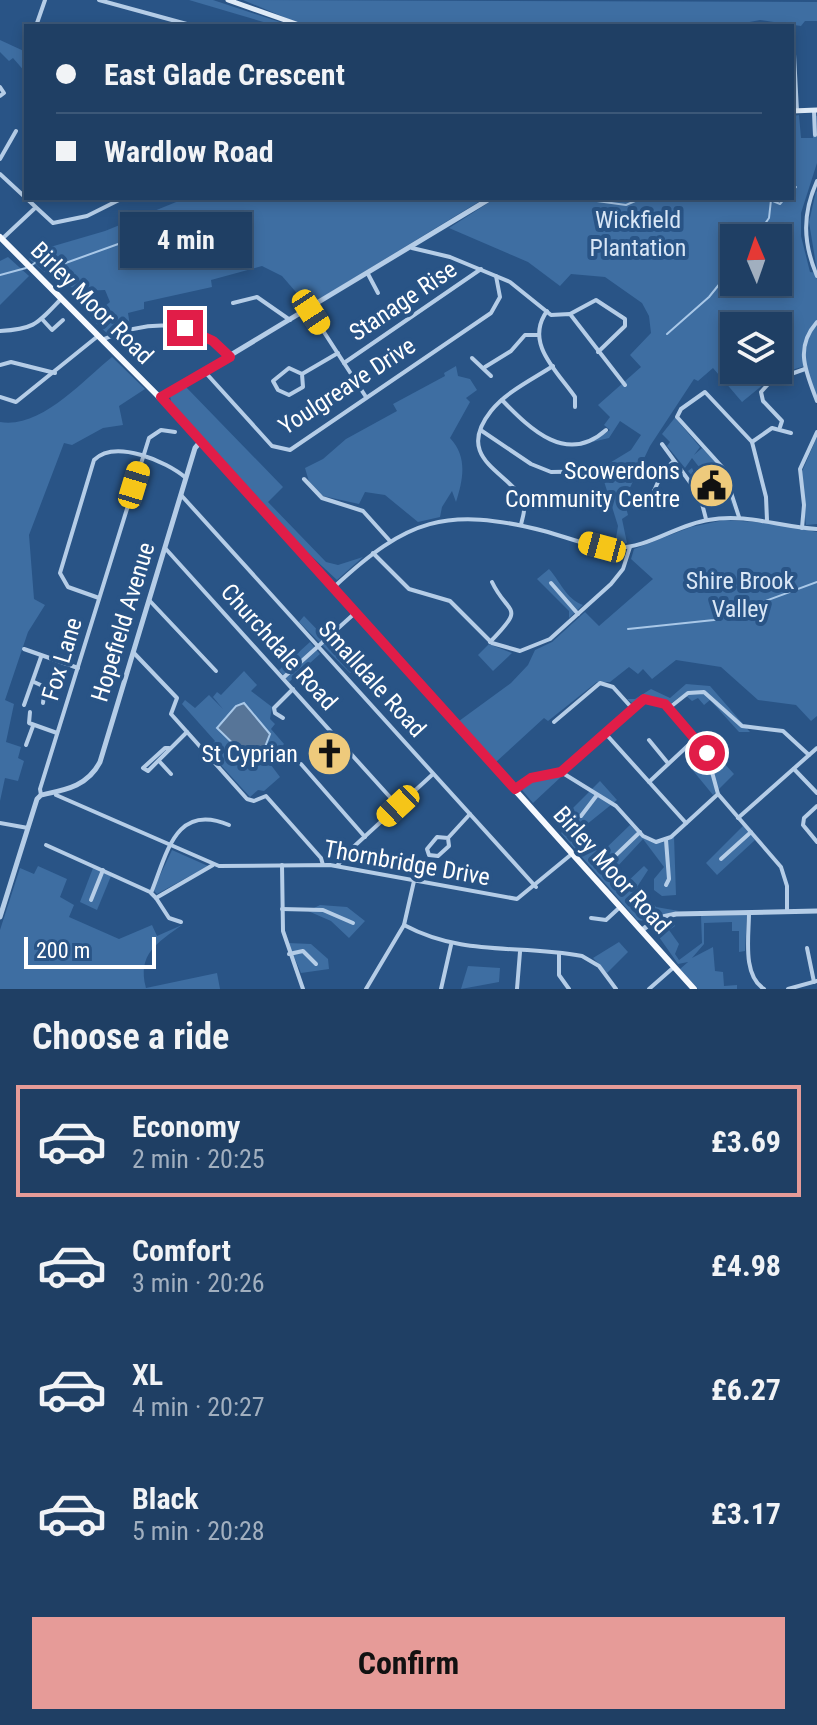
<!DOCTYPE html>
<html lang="en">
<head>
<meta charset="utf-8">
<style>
  body { margin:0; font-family:"Roboto Condensed",sans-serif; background:#27466a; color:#f1f3f6; height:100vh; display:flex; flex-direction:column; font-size:30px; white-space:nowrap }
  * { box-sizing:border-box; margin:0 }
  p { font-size:26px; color:#a1afbf }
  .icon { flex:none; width:44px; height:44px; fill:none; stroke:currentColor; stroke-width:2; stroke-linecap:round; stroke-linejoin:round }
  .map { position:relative; height:989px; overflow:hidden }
  .drawer { display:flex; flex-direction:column; background:#1f3f64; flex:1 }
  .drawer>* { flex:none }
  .hud { position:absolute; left:24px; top:24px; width:770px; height:176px; border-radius:0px; box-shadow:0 4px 12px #0003,0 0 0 2px #3c5878; display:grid; align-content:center; height:176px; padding:0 32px; background:#1f3f64 }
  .needle { width:52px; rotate:358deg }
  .controls { position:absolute; left:720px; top:224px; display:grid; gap:16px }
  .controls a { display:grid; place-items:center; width:72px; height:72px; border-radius:0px; background:#1f3f64; box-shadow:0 4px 12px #0003,0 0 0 2px #3c5878; font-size:40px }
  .scale { position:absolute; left:24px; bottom:20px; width:132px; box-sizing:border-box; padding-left:8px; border:4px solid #fff; border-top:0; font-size:22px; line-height:28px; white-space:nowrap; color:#fff; -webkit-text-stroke:6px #295486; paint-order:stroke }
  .end { position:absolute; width:36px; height:36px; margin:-18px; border:10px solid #e11d48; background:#fff; box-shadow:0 0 0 4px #fff }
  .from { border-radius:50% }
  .bubble { position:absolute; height:56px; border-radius:0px; background:#1f3f64; box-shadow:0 4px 12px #0003,0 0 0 2px #3c5878; font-size:26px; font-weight:700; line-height:56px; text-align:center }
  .car { position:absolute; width:24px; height:48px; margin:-24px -12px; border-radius:10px; box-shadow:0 0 6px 2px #0007; background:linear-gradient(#f5c518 24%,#345 0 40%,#f5c518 0 76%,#345 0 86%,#f5c518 0) }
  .hud b { display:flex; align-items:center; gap:28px; height:76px; font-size:30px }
  .hud b+b { border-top:2px solid #3c5878 }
  .hud i { width:20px; height:20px; background:#f1f3f6 }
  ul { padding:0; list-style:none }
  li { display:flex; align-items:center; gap:24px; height:112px; margin:0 16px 12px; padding:0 16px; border:4px solid transparent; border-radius:0px }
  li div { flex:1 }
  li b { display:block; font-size:30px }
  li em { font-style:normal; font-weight:700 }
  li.active { border-color:#e69b98 }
  li>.icon { width:72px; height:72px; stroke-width:1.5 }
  h2 { padding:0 32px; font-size:36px; line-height:96px }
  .primary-button { display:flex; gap:16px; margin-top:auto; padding:16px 32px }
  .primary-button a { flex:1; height:92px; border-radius:0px; background:#e69b98; color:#111; font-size:32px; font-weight:700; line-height:92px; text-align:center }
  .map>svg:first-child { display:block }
  .green { fill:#3e6ea2; fill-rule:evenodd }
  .water { fill:#577598; stroke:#a9c8e8; stroke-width:2 }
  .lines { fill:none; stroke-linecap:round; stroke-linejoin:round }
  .stream { stroke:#a9c8e8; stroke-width:2 }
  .minor { stroke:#b5cde7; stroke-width:4 }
  .tertiary { stroke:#b5cde7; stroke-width:5 }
  .secondary { stroke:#deeaf7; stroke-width:5 }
  .primary { stroke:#f6f9fe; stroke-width:6 }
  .route { stroke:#e11d48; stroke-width:10 }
  .labels { text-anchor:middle; stroke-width:8; stroke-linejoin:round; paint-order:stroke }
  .park-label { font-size:24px; fill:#d8e6f6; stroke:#295486 }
  .street-label { font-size:24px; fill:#fff; stroke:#295486 }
  .poi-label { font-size:24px; fill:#fff; stroke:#295486; text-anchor:end }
</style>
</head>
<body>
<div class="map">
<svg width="817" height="989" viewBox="0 0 817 989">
  <rect width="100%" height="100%" fill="#295486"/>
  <g class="green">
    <path d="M 189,0 L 213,0 L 292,26 L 277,26 Z"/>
    <path d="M 243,0 L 817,2 L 817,21 L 805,21 L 801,26 L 760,20 L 729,26 L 305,26 Z"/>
    <path d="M 0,40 L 26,52 L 26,73 L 13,58 L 9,61 L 0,52 Z"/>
    <path d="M 799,115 L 801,138 L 813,138 L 812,115 L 817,116 L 817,163 L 801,213 L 801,236 L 810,272 L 817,273 L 817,397 L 805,366 L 775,375 L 742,402 L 713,368 L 698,381 L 694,379 L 650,446 L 624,500 L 628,515 L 622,519 L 627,543 L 615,544 L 618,526 L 603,478 L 610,473 L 608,464 L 631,450 L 641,435 L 620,421 L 609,438 L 592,442 L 610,430 L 604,425 L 610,417 L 598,405 L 641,367 L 630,355 L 651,333 L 649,316 L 642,303 L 605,277 L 571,274 L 560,286 L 528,262 L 449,228 L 496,198 L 792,198 L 792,116 ZM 734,238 L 778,238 L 778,282 L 734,282 ZM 734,326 L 778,326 L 778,370 L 734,370 Z"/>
    <path d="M 816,191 L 817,192 L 817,271 L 809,222 Z"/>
    <path d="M 186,198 L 485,198 L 308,306 L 282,276 L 262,266 L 211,280 L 212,287 L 144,302 L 144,309 L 128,313 L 130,326 L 108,334 L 90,318 L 110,302 L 105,290 C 70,293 54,281 29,259 L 40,250 L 105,231 Z"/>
    <path d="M 8,257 L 29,276 L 0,305 L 0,261 Z"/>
    <path d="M 112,357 L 145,389 L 119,406 L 123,425 L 103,428 L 72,445 L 64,443 L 29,535 L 34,599 L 45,605 L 28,632 L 5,700 L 14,704 L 6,742 L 21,747 L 18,758 L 24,761 L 18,781 L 5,778 L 0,801 L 0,422 C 41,429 82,381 112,357 Z"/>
    <path d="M 456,366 L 458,376 L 470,379 L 477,390 L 466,398 L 470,402 L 450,438 C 468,457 463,480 456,502 L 452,491 L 442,507 L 440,517 L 418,522 L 385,495 L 365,492 L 359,504 L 323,496 L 310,485 L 305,468 L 323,459 L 346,439 L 397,411 L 393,404 L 445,376 L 444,373 Z"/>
    <path d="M 185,386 L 283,487 L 268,502 L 326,562 L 338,565 L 363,557 L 337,580 L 308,553 L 171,402 L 170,395 Z"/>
    <path d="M 677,415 L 677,420 L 700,447 L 694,455 L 702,448 L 722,468 L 734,511 L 727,490 L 721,494 L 723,500 L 707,504 L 702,490 L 705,487 L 710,494 L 720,485 L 709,474 L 698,483 L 688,471 L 692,468 L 696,477 L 703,472 L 692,458 L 685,468 L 667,446 L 670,442 L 662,434 Z"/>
    <path d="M 817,437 L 817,524 L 806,525 L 800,476 Z"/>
    <path d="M 724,520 L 771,523 L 817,532 L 817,716 L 811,721 L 796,705 L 758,700 L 721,667 L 676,660 L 652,679 L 643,669 L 638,674 L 629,667 L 610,682 L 597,682 L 548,721 L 544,718 L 496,762 L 459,721 L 511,683 L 528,665 L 535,650 L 552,642 L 585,612 L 599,626 L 653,579 L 631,559 L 634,549 L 691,527 Z"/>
    <path d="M 549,569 C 560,581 566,599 583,605 L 569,618 L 569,611 L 537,579 Z"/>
    <path d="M 304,616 L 327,640 L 333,635 L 332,649 L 345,663 L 361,657 L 374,672 L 364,681 L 368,674 L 360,665 L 350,673 L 299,622 Z"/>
    <path d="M 310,642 L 320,654 L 289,682 L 279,670 Z"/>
    <path d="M 489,644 L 512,653 L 493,671 L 478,655 Z"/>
    <path d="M 244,671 L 257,685 L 251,691 L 272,707 L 270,719 L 275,724 L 271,729 L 284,744 L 268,761 L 280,777 L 264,791 L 258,790 L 250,797 L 207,750 L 215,741 L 182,704 L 185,700 L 195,708 L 209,695 L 223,709 L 213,697 L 217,692 L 221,695 Z"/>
    <path d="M 686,684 L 710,686 L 750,732 L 739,732 L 710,700 L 704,705 L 698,698 L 692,701 L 684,694 L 670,704 C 655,698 648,695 632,703 L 627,699 L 635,699 L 651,689 L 670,698 Z"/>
    <path d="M 329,736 L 346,754 L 330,767 L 314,749 Z"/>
    <path d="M 710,748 L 734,774 L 713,795 L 690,767 Z"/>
    <path d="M 562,776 L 533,803 L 522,790 L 531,782 Z"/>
    <path d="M 600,781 L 617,800 L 581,829 L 567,814 Z"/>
    <path d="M 630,825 C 643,839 657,851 674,836 L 676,895 L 662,896 L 654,890 L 654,879 L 664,867 L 643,839 L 616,868 L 602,852 Z"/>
    <path d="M 743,826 L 755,840 L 717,875 L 706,863 Z"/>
    <path d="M 567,827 L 577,838 L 582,834 L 598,852 L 593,856 L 611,877 L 617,873 L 626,883 L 644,866 L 648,870 L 637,887 L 656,907 L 679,911 C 664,912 651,924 637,920 L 561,833 Z"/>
    <path d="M 172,850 L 208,866 L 157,894 L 153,890 Z"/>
    <path d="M 38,866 L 67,879 L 60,897 L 74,905 L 69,917 L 119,939 L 152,925 L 157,936 L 182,925 C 157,943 137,954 146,988 L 217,973 L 220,989 L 0,989 L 0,930 L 20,868 L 34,874 Z"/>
    <path d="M 93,868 L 111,876 L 97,910 L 80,902 Z"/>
    <path d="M 320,905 L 347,907 L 365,921 L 349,938 L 331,921 L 308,911 Z"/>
    <path d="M 747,915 L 745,951 L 739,952 L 739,931 L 732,931 L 732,922 L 704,923 L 704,944 L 692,958 L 713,947 L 715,971 L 723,972 L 724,986 L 737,985 L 737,989 L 698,989 L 680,969 L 688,962 L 678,964 L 652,927 L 673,918 L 675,926 L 669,930 L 679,944 L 675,954 L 679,960 L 702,943 L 701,916 Z"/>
    <path d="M 619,942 L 628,952 L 607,973 L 593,958 Z"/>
    <path d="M 288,943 L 311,944 L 328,959 L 329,969 L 301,973 Z"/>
    <path d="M 468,966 L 500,968 L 499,982 L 461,989 Z"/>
  </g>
  <path class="water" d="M 244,703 L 270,734 L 260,760 L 254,764 L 217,728 L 236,706 Z"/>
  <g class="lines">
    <g class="stream">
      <path d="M 792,191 L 796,187"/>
      <path d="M 575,198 L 626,205 L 642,198"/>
      <path d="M 766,198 L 780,204 L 785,198"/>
      <path d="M 755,238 L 769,218 L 771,200"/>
      <path d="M 32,265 L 47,254 L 60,265 L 121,243 L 139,245 L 196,225"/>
      <path d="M 0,275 L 26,268"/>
      <path d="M 667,334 L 709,297 L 734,266"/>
      <path d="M 628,629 L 714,620 L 817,582"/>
    </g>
    <g class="minor">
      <path d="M 99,0 L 194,26"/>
      <path d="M 36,26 L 45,0"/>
      <path d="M 794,54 L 797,111"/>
      <path d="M 0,87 L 4,93 L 0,96"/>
      <path d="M 814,111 L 815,135"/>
      <path d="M 0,159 L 16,131"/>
      <path d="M 0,174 L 53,223 L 87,216 L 123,198"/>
      <path d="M 817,181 C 802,214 803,243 817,276"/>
      <path d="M 2,239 L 34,209"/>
      <path d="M 412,248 L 450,257 L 510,282 L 551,315 L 570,314 L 625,385"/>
      <path d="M 368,274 L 378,293"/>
      <path d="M 233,303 L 257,297 L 290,320"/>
      <path d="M 309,309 L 366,397"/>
      <path d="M 547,311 C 524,343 557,371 575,397 L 575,407"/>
      <path d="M 570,314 L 596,300 L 625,319 L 625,326 L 598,352"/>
      <path d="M 42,319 L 52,330 L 63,320"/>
      <path d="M 817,322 C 794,348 806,372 817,401"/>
      <path d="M 0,331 C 35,329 37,324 61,299"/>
      <path d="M 104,339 C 147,320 197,317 230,357"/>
      <path d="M 472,358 L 491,376"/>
      <path d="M 344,363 L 481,269"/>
      <path d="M 0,365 L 11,362 L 55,373"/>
      <path d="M 485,367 L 511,351 L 525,335 L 538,335"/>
      <path d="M 766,370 L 771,381"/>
      <path d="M 205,372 L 272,446 L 290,450 L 491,313 L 500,297 L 496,276"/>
      <path d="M 302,374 L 289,368 L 273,381 L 278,390 L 289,395 L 303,387 L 302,374 L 338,353"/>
      <path d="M 0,397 L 16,402 L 98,336"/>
      <path d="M 502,400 C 531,430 567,465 606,430"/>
      <path d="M 780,427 L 782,421 L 763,401 L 761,392 L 771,381 L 805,369"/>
      <path d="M 482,431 L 531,464 L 551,472 L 605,471"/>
      <path d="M 662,444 L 700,496 L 706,519"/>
      <path d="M 304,479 L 322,498 L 363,511 L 390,541"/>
      <path d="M 181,495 L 536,887"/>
      <path d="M 649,502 L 663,471 L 674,461"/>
      <path d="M 739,517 L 723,468 L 677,417 L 681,409 L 705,392 L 752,442"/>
      <path d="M 767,520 L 766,497 L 752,442 L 772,428 L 791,433"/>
      <path d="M 521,525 C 522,519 525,512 524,506 C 519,474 450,463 491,411 C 506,392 533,379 553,366"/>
      <path d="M 802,528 L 804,505 L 800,469 L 817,432"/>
      <path d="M 165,548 L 398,806"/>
      <path d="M 373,553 L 409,589 L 450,601 L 492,643 L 520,651 L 550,639 L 611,584 L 623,569 L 630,547"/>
      <path d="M 551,583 L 578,614"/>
      <path d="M 334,587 C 407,519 446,506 544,531 C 567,537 592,548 615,548 C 649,548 676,525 708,520 C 747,513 779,527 817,529"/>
      <path d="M 99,598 L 68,587 L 60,573 L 94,460 C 115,439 166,461 186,478"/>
      <path d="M 149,600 L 216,671"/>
      <path d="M 490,642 C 527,604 508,616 492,582"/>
      <path d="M 24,649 L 78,668"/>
      <path d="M 133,652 L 177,698 L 171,714 L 247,799 L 254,801 L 266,796 L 321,858 L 323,865"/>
      <path d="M 283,678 L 355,613"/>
      <path d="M 34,682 L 45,687 L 43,703"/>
      <path d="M 24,705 L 41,657"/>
      <path d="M 669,708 L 688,693 L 704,692 L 742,726 L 783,731 L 809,755"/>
      <path d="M 30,712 L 29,723 L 57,733"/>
      <path d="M 283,718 L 275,713 L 274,708 L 293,689"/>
      <path d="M 554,722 L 600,683 L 613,687 L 631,707"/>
      <path d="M 605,733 L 686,823"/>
      <path d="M 649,740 L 667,762"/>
      <path d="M 26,745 L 33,726"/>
      <path d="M 169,748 L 165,748 L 143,768 L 148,771 L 187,732"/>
      <path d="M 159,761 L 171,774"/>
      <path d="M 301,764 L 365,837"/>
      <path d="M 794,769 L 817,793"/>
      <path d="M 561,772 L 616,806 L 643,836 L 656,842 L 671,837 L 718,794"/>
      <path d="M 649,782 L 695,739"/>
      <path d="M 515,789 L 531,778 L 561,772 L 639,702 L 650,699 L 660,701 L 706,750 L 718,794 L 781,867 L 787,886 L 787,912"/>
      <path d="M 41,795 L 40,789 L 149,438 L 161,430 L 175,432"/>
      <path d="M 56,795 L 219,866 L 330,865 L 517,899 L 573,853"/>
      <path d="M 817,806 L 804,818 L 803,825 L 817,842"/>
      <path d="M 581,816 L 597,795"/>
      <path d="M 738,818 L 817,748"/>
      <path d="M 0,823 L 28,828"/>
      <path d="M 448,838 L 449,846 L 438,856 L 429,855 L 427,849 L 437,837 L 448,838 L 470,814"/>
      <path d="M 46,845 L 150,892"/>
      <path d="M 616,855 L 640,832"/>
      <path d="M 721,859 L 751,832"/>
      <path d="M 213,865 L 156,898 L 151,893 C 167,854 175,802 229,825"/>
      <path d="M 282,865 L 283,931 L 303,989"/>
      <path d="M 337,866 L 349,851 L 433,774"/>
      <path d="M 666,885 L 669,879 L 666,840"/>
      <path d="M 156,898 L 169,918 L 181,922"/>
      <path d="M 91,900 L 103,870"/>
      <path d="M 282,909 L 323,910 L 353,923"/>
      <path d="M 749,913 C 749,936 742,975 764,989"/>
      <path d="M 591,918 L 606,920 L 619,908"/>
      <path d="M 404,925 C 464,957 518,944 582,956 L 599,966 L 616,989"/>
      <path d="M 807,948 L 814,982"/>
      <path d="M 559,953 L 559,975 L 569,989"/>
      <path d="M 289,954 L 303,951 L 316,964"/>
      <path d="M 366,989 L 404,925 L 414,881"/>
      <path d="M 441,989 L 451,945"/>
      <path d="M 517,989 L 520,952"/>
      <path d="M 649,989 L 674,967"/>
      <path d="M 788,989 L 817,981"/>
    </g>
    <g class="tertiary">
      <path d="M 161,397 L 491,198"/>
      <path d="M 0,917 L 37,799 L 41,795 C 64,790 87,787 100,762 L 195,448 L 201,441"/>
      <path d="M 642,930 L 658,918 L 676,914 L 817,911"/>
    </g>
    <g class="secondary">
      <path d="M 228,0 L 302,26"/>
      <path d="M 792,111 L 817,110"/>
    </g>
    <path class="primary" d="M 0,237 L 184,422 L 694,989"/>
  </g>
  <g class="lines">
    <path class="route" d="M 185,328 L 213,341 L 230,357 L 161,397 L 515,789 L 531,778 L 561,772 L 644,699 L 665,704 L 707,753"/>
  </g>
  <defs>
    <symbol id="civic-disc" viewBox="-11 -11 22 22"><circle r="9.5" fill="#eeca7c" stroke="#295486"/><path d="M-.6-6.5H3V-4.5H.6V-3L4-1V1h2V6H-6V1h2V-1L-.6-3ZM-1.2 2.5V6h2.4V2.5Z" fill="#111"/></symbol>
    <symbol id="church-disc" viewBox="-11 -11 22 22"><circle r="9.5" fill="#eeca7c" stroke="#295486"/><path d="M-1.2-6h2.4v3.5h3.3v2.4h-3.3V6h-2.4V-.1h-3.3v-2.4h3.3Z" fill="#111"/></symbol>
  </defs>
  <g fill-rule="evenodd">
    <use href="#civic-disc" x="686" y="460" width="51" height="51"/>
    <use href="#church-disc" x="304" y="728" width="51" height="51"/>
  </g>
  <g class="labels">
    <g class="park-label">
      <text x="638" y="228">Wickfield<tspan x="638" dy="28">Plantation</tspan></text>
      <text x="740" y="589">Shire Brook<tspan x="740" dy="28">Valley</tspan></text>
    </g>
    <g class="street-label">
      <text transform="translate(403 301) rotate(-34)" y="8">Stanage Rise</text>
      <text transform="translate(92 303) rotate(45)" y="8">Birley Moor Road</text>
      <text transform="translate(347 386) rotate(-33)" y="8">Youlgreave Drive</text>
      <text transform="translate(123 622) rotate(-73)" y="8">Hopefield Avenue</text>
      <text transform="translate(279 647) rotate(48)" y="8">Churchdale Road</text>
      <text transform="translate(62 659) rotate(-73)" y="8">Fox Lane</text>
      <text transform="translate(372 679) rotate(48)" y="8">Smalldale Road</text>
      <text transform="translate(407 863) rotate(10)" y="8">Thornbridge Drive</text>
      <text transform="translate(612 870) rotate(48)" y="8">Birley Moor Road</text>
    </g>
    <g class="poi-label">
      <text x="680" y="479">Scowerdons<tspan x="680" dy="28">Community Centre</tspan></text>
      <text x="298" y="762">St Cyprian</text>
    </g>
  </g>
</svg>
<div class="controls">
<a><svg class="needle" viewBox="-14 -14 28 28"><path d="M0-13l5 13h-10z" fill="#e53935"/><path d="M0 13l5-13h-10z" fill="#a1afbf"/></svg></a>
<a><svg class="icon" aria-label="layers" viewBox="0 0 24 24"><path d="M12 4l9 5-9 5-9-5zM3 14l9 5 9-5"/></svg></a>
</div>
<div class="scale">200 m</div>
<i class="end from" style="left:707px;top:753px"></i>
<i class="end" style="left:185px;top:328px"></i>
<div class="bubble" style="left:120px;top:212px;width:132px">4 min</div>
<i class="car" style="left:311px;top:312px;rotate:147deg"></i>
<i class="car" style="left:134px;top:485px;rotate:17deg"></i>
<i class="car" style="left:602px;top:547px;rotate:285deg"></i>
<i class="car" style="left:398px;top:806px;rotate:227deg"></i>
<div class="hud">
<b><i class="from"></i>East Glade Crescent</b>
<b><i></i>Wardlow Road</b>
</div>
</div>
<section class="drawer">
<h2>Choose a ride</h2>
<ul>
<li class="active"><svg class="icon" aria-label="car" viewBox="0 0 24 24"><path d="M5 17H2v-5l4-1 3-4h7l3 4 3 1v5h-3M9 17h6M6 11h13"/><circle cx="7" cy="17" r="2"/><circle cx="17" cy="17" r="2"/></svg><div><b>Economy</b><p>2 min · 20:25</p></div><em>£3.69</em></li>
<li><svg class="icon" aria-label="car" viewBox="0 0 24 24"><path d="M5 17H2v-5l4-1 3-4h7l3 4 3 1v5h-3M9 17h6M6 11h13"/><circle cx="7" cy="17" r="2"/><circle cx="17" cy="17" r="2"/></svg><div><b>Comfort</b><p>3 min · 20:26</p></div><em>£4.98</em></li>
<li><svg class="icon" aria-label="car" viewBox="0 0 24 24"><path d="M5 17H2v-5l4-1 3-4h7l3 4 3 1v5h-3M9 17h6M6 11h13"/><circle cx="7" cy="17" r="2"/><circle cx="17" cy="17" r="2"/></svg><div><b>XL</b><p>4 min · 20:27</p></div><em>£6.27</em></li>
<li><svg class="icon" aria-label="car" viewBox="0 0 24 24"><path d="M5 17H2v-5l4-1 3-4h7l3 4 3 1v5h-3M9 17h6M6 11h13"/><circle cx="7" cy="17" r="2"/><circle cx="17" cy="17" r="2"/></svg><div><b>Black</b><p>5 min · 20:28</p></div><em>£3.17</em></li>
</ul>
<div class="primary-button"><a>Confirm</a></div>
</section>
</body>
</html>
